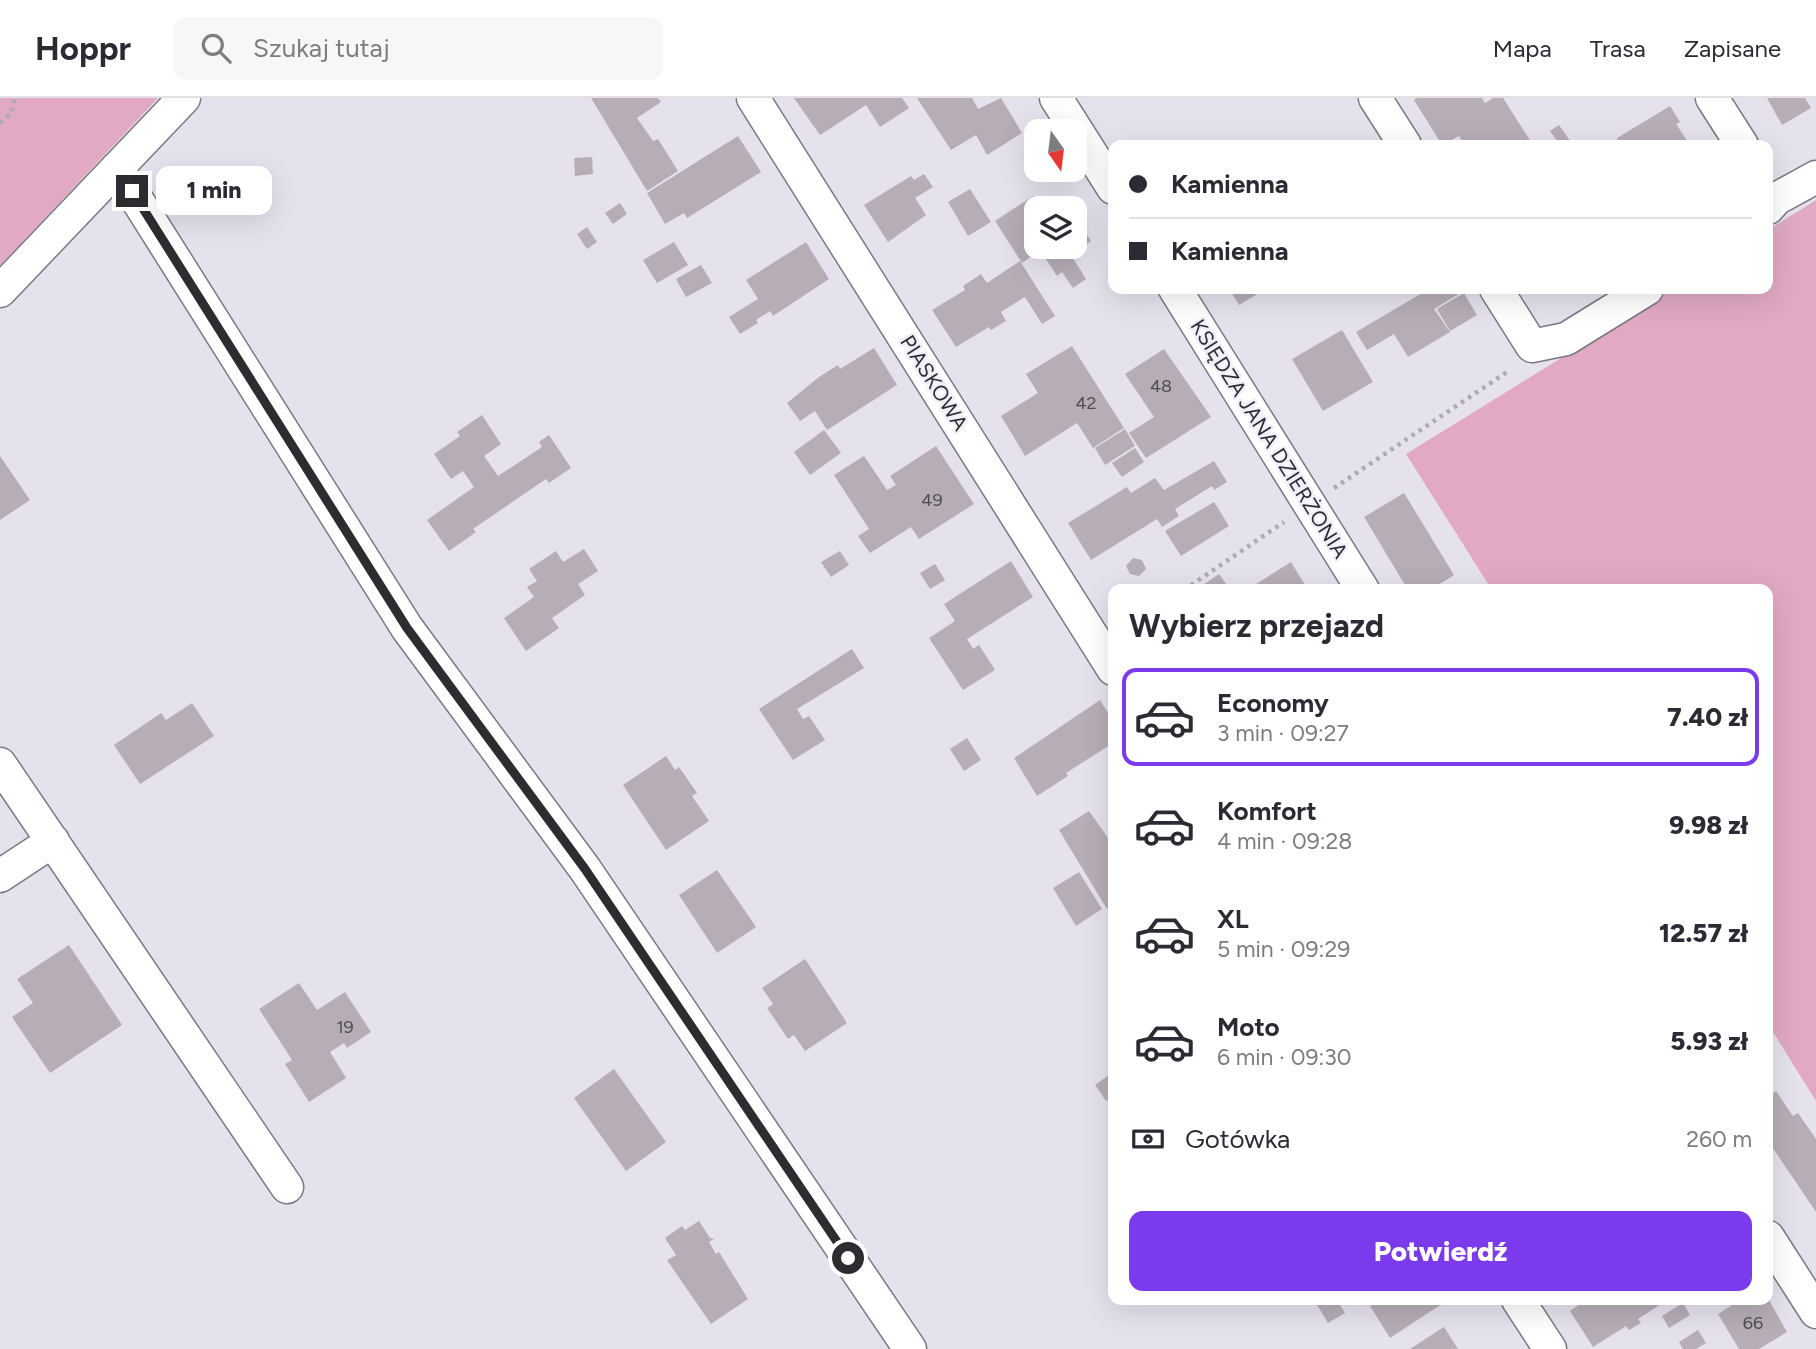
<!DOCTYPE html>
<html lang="pl">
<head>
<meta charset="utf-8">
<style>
  body { margin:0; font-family:Figtree,sans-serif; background:#f7f7f7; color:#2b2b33; height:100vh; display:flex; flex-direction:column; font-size:26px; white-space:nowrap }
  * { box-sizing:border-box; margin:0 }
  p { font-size:23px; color:#7c7c81 }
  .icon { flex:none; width:38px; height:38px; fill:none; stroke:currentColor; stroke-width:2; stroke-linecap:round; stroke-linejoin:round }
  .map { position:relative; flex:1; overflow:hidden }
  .details { position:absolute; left:1108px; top:486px; width:665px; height:721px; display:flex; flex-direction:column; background:#fff; border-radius:14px; box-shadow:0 7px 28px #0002 }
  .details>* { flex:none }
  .hud { position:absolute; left:1108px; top:42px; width:665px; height:154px; border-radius:14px; box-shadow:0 7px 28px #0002; display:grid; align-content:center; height:154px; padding:0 21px; background:#fff }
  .needle { width:46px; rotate:166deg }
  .fabs { position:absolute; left:1024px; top:21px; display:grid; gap:14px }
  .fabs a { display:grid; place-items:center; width:63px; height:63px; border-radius:14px; background:#fff; box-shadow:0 7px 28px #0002; font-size:35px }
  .end { position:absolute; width:32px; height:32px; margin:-16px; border:9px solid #2d2c30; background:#fff; box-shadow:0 0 0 4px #fff }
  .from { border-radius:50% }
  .bubble { position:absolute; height:49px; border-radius:14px; background:#fff; box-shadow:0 7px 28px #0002; font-size:23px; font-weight:800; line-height:49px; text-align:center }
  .hud b { display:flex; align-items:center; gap:24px; height:66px; font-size:26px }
  .hud b+b { border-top:2px solid #e1e1e2 }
  .hud i { width:18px; height:18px; background:#2b2b33 }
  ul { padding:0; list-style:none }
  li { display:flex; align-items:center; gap:21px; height:98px; margin:0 14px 10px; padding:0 7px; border:4px solid transparent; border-radius:14px }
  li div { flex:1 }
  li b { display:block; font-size:26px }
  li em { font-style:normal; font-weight:800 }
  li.active { border-color:#7c3aed }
  li>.icon { width:63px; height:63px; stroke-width:1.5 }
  h2 { padding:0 21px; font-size:32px; line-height:84px }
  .pay { display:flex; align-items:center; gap:18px; height:77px; padding:0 21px; font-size:26px }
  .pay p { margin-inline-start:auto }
  .action { display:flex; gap:14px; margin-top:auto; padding:14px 21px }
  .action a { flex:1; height:80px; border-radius:14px; background:#7c3aed; color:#fff; font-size:28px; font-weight:800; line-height:80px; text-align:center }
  header { display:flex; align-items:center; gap:42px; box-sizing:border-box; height:98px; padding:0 35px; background:#fff; border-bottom:2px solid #e1e1e2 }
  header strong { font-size:33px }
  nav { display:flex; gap:38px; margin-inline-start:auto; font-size:24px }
  .search { width:490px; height:63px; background:#f7f7f7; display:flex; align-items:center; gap:18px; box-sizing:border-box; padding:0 24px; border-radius:14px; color:#7c7c81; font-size:26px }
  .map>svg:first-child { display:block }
  .green { fill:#e1a9c4 }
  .building { fill:#b6adb6 }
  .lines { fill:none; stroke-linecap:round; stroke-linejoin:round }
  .minor-casing { stroke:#7b7882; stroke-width:35 }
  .path { stroke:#adaab3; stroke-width:4.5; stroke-dasharray:3.5 5; stroke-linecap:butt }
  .minor { stroke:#fff; stroke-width:32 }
  .route { stroke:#2d2c30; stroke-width:9 }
  .labels { text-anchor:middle; stroke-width:5; stroke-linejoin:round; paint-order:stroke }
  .number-label { font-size:18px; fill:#4f4c52 }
  .street-label { font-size:21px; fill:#2d2c30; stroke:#f3effa }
</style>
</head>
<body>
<header>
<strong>Hoppr</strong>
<div class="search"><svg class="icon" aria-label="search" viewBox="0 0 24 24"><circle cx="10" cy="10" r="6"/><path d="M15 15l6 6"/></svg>Szukaj tutaj</div>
<nav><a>Mapa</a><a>Trasa</a><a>Zapisane</a></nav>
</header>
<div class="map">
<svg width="1816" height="1251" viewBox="0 0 1816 1251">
  <rect width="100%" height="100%" fill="#e6e2ed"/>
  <g class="green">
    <path d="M 0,0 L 158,0 L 0,168 Z"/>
    <path d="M 1816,102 L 1816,1003 L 1768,926 L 1768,492 L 1492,492 L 1406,356 L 1673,191 L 1768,191 L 1768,132 Z"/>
  </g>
  <g class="building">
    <path d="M 591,0 L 658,0 L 661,4 L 637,20 L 653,43 L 658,41 L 678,73 L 647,93 Z"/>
    <path d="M 794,0 L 902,0 L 909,10 L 880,29 L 866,7 L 820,37 Z"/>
    <path d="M 917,0 L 972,0 L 978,11 L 1001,0 L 1022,35 L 987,57 L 976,37 L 951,52 Z"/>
    <path d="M 1417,0 L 1482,0 L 1485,5 L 1493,0 L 1503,0 L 1533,47 L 1465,47 L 1459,38 L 1442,47 L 1414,2 Z"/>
    <path d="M 1767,0 L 1805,0 L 1811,10 L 1782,27 Z"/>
    <path d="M 1670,8 L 1680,24 L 1676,26 L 1690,47 L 1621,47 L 1617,40 Z"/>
    <path d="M 1559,27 L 1573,47 L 1560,47 L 1550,33 Z"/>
    <path d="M 738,38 L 761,74 L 687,120 L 684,115 L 665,126 L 647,95 Z"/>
    <path d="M 592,59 L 593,76 L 575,78 L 574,60 Z"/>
    <path d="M 924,76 L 933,89 L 915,100 L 926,117 L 888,144 L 864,107 L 911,78 L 914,82 Z"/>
    <path d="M 970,91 L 991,124 L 968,138 L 948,104 Z"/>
    <path d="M 1033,98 L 1041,110 L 1036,110 L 1036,149 L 1074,149 L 1074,116 L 1091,143 L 1071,157 L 1086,181 L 1073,190 L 1062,174 L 1057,178 L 1040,152 L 1022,165 L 995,123 Z"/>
    <path d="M 620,105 L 627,116 L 613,126 L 605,115 Z"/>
    <path d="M 587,129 L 597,144 L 587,151 L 577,136 Z"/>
    <path d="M 674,144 L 688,167 L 657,185 L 643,162 Z"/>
    <path d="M 806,144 L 829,181 L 773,218 L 770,213 L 756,222 L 758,225 L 740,236 L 729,219 L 758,201 L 746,182 Z"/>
    <path d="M 1020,163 L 1055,218 L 1042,226 L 1025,199 L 1001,214 L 1006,223 L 991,232 L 989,229 L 956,249 L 932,212 L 965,192 L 963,188 L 981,176 L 987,185 Z"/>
    <path d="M 701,167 L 712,185 L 686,199 L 676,181 Z"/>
    <path d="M 1229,191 L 1266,191 L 1239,207 Z"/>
    <path d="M 1429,191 L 1460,191 L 1462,194 L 1434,211 L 1450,234 L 1408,259 L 1394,236 L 1367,252 L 1356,234 Z"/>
    <path d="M 1464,195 L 1477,217 L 1450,233 L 1437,211 Z"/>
    <path d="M 1342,232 L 1373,284 L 1323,313 L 1292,261 Z"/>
    <path d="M 1072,248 L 1124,330 L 1093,350 L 1077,325 L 1025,358 L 1001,318 L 1038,295 L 1026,276 Z"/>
    <path d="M 874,250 L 897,287 L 827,332 L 815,313 L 800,323 L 787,305 L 819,279 L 838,267 L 840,271 Z"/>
    <path d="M 1164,251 L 1211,319 L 1146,360 L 1129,335 L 1154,319 L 1125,276 Z"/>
    <path d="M 482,317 L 501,346 L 484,358 L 498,378 L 542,349 L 539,344 L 549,337 L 571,370 L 549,385 L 546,381 L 473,431 L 476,434 L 449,453 L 427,422 L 474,389 L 463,373 L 451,381 L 434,356 L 460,338 L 457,334 Z"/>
    <path d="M 1125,331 L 1135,348 L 1105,367 L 1095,350 Z"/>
    <path d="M 824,332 L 841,355 L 810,377 L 794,354 Z"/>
    <path d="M 936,348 L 974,406 L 919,441 L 911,429 L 870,455 L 858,438 L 869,431 L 834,377 L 864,358 L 887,392 L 896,387 L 890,378 Z"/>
    <path d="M 1135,350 L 1144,364 L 1122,379 L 1112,365 Z"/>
    <path d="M 0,358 L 30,402 L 0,422 Z"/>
    <path d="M 1214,363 L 1227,384 L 1214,392 L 1212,388 L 1175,411 L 1179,418 L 1162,429 L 1157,421 L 1091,462 L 1068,425 L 1127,389 L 1131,395 L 1155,380 L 1164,392 Z"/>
    <path d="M 1404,395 L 1454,477 L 1430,492 L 1408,492 L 1364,419 Z"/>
    <path d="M 1214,404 L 1229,428 L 1181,458 L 1165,433 Z"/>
    <path d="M 584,451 L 598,473 L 578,486 L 585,497 L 552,520 L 559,530 L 526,553 L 504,520 L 534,499 L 527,489 L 537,483 L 529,471 L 556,453 L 563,464 Z"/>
    <path d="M 840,453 L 849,467 L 831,479 L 821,464 Z"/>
    <path d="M 1133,460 L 1142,462 L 1146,471 L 1139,478 L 1130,476 L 1126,468 Z"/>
    <path d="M 1011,463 L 1033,499 L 967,541 L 973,551 L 979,547 L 995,572 L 963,592 L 929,540 L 955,523 L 944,506 Z"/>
    <path d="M 1291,464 L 1308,492 L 1251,492 L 1250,490 Z"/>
    <path d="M 935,466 L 945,482 L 930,491 L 920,475 Z"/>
    <path d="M 1219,476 L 1230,492 L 1202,492 L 1200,489 Z"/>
    <path d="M 852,551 L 864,570 L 797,611 L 803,621 L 809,618 L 825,642 L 793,662 L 759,611 Z"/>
    <path d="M 1100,602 L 1113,623 L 1113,645 L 1066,675 L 1068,678 L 1037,698 L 1014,660 Z"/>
    <path d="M 192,605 L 214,638 L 140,686 L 114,647 L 161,615 L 166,622 Z"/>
    <path d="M 967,640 L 981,662 L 964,673 L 950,651 Z"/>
    <path d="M 666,658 L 675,672 L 679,669 L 697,695 L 692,698 L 709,723 L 666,752 L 623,687 Z"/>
    <path d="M 1089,713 L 1113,747 L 1113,807 L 1107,811 L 1059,732 Z"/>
    <path d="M 717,772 L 756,829 L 717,855 L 679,797 Z"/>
    <path d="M 1079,774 L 1102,811 L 1076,828 L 1053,790 Z"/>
    <path d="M 69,847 L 122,927 L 50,975 L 12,919 L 33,905 L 17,881 Z"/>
    <path d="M 805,861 L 847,925 L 805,953 L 794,937 L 788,941 L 767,910 L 773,906 L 762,890 Z"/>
    <path d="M 299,885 L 317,912 L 345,894 L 371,934 L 347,950 L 344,945 L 330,954 L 346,980 L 309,1004 L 285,966 L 292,962 L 259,911 Z"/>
    <path d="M 614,971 L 666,1044 L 626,1073 L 574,1000 Z"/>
    <path d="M 1109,977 L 1113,983 L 1113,998 L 1106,1003 L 1095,987 Z"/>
    <path d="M 1776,993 L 1793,1018 L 1798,1015 L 1816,1041 L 1816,1114 L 1768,1043 L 1768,998 Z"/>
    <path d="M 699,1123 L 710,1140 L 714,1141 L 709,1144 L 716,1156 L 719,1154 L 748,1201 L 711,1226 L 667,1162 L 676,1157 L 665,1140 L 682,1128 L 685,1132 Z"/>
    <path d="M 1314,1202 L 1337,1202 L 1345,1215 L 1328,1225 Z"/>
    <path d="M 1379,1202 L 1448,1202 L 1390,1240 L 1370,1208 Z"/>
    <path d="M 1586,1202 L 1667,1202 L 1638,1221 L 1641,1225 L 1629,1232 L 1626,1228 L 1593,1249 L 1570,1213 Z"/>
    <path d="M 1740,1202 L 1769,1202 L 1787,1234 L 1759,1251 L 1739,1251 L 1718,1216 Z"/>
    <path d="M 1683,1205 L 1690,1217 L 1669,1230 L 1662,1218 Z"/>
    <path d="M 1444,1229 L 1458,1251 L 1410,1251 Z"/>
    <path d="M 1698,1232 L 1706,1245 L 1696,1251 L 1683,1251 L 1679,1244 Z"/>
  </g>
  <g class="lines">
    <defs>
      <g id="minor">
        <path d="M 753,0 L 1113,571"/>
        <path d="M 1056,0 L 1113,90"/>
        <path d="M 1375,0 L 1405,47"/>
        <path d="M 1712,0 L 1742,47"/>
        <path d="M 117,70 L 407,530 L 585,771 L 910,1251"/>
        <path d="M 1768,110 L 1776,101 L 1816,79"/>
        <path d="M 1175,191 L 1363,492"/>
        <path d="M 1496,191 L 1532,248 L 1566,241 L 1647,191"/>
        <path d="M 0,193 L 184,0"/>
        <path d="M 0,666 L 287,1089"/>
        <path d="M 0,778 L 53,743"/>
        <path d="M 1768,1139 L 1816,1214"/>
        <path d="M 1518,1202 L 1550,1251"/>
      </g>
    </defs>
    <use href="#minor" class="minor-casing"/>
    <g class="path">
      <path d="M 0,25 L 11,16 L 15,0"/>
      <path d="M 1334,390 L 1510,272"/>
      <path d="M 1184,492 L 1284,424"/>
    </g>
    <use href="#minor" class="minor"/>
  </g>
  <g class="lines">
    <path class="route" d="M 132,93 L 407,530 L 585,771 L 848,1160"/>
  </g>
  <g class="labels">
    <g class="number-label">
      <text x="1161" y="294">48</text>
      <text x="1086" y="311">42</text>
      <text x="932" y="408">49</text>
      <text x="345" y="935">19</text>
      <text x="1753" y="1231">66</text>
    </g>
    <g class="street-label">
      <text transform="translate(934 285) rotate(58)" y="7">PIASKOWA</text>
      <text transform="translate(1269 341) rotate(58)" y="7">KSIĘDZA JANA DZIERŻONIA</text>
    </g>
  </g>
</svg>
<div class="fabs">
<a><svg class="needle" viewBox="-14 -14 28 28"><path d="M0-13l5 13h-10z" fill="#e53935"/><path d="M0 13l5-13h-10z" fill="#7c7c81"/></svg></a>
<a><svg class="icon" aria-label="layers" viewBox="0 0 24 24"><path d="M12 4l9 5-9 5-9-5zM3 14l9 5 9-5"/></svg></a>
</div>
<i class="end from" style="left:848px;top:1160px"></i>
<i class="end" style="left:132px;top:93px"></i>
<div class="bubble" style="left:156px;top:68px;width:116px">1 min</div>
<div class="hud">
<b><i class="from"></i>Kamienna</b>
<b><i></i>Kamienna</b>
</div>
<section class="details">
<h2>Wybierz przejazd</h2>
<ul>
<li class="active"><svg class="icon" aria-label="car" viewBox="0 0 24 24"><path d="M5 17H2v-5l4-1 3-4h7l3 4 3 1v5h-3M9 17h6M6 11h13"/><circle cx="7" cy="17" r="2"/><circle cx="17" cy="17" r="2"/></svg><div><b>Economy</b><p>3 min · 09:27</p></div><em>7.40 zł</em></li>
<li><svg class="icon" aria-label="car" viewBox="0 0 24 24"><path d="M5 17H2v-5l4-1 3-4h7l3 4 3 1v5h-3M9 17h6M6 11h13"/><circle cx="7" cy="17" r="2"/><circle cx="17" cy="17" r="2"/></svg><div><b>Komfort</b><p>4 min · 09:28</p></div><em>9.98 zł</em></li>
<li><svg class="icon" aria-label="car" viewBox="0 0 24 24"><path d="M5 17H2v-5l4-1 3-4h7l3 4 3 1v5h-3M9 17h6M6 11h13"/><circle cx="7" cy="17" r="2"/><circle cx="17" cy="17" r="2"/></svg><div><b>XL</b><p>5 min · 09:29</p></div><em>12.57 zł</em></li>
<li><svg class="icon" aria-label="car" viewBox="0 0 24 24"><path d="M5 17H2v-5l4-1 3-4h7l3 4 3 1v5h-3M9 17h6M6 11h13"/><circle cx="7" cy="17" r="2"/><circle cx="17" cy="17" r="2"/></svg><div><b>Moto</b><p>6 min · 09:30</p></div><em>5.93 zł</em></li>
</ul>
<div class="pay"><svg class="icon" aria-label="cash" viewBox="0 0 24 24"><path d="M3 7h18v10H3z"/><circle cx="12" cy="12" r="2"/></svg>Gotówka<p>260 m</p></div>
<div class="action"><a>Potwierdź</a></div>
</section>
</div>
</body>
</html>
